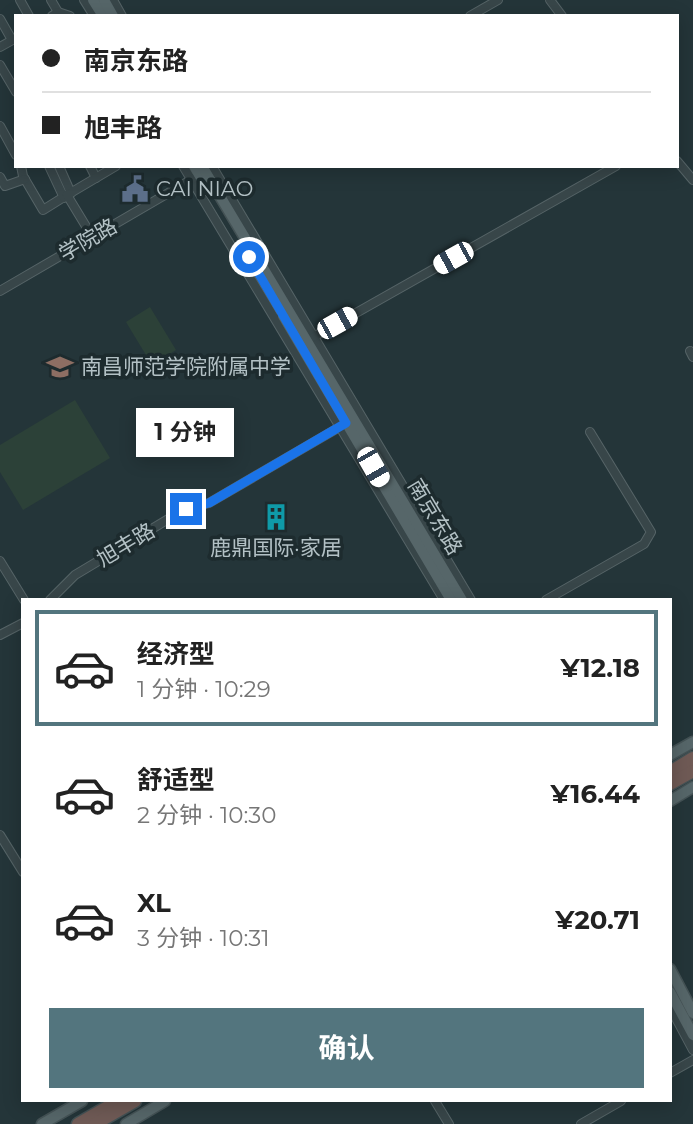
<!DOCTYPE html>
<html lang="zh">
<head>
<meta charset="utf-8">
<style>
  body { margin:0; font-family:Montserrat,"Noto Sans SC",sans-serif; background:#f6f6f6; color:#222; height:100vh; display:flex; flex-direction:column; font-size:26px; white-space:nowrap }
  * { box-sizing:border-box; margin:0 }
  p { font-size:23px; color:#767676 }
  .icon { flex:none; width:38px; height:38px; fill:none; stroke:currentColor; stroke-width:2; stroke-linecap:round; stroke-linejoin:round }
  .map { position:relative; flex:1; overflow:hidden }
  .sheet { position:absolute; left:21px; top:598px; width:651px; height:504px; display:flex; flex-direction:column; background:#fff; border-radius:0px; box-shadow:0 4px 18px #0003 }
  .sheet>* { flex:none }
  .guide { position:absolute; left:14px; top:14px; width:665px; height:154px; border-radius:0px; box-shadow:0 4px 18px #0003; display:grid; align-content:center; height:154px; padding:0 28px; background:#fff }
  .end { position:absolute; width:32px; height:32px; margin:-16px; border:9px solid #1a73e8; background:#fff; box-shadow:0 0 0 4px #fff }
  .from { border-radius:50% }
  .bubble { position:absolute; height:49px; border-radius:0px; background:#fff; box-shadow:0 4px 18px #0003; font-size:23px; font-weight:700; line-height:49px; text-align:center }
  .car { position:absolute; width:21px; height:42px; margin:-21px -10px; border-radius:9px; box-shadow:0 0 5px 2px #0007; background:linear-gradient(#fff 24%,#345 0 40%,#fff 0 76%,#345 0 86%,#fff 0) }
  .guide b { display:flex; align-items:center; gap:24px; height:66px; font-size:26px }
  .guide b+b { border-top:2px solid #e0e0e0 }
  .guide i { width:18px; height:18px; background:#222 }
  ul { padding:12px 0 0; list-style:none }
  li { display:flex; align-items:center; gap:21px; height:116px; margin:0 14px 10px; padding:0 14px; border:4px solid transparent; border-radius:0px }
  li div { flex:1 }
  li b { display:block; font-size:26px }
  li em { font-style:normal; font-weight:700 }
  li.active { border-color:#53757e }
  li>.icon { width:63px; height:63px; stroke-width:1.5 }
  .cta { display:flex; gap:14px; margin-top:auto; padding:14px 28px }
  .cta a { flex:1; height:80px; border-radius:0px; background:#53757e; color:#fff; font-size:28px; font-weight:700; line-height:80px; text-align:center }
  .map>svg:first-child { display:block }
  .green { fill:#2c4138 }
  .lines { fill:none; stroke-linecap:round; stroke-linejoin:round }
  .minor-casing { stroke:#566467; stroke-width:10 }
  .major-casing { stroke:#445255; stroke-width:13 }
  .highway-casing { stroke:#435154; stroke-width:15 }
  .minor { stroke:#384649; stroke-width:8 }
  .major { stroke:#566669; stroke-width:10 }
  .highway { stroke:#6f5a55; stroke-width:12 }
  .route { stroke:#1a73e8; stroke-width:9 }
  .labels { text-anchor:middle; stroke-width:7; stroke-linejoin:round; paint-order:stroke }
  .poi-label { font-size:21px; fill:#b3c1c5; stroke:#1d2b2e; text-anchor:start }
  .street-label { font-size:21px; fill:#b3c1c5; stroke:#1d2b2e }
</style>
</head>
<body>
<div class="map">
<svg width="693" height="1124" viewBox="0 0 693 1124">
  <rect width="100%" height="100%" fill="#243539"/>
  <g class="green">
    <path d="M 150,307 L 176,350 L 152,365 L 126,322 Z"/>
    <path d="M 75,400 L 110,458 L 23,510 L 0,472 L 0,445 Z"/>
  </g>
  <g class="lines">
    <defs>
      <g id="minor">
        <path d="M 20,0 L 29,16"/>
        <path d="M 51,0 L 58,12"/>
        <path d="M 84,0 L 94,16"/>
        <path d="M 113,0 L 122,16"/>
        <path d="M 550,0 L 562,16"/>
        <path d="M 52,16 L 58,12 L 70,16"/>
        <path d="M 470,16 L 498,0"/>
        <path d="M 0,19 L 12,40"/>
        <path d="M 0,47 L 16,38"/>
        <path d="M 0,65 L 16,92"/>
        <path d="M 0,126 L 16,155"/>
        <path d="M 677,161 L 693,180"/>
        <path d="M 21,166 L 23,176 L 43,210 L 67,195"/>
        <path d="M 49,166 L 64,198"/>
        <path d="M 59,166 L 71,193"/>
        <path d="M 90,166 L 96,178"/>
        <path d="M 183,166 L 444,600"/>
        <path d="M 212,166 L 471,600"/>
        <path d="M 0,177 L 5,186 L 25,179"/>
        <path d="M 87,228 L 67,195 L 116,166"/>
        <path d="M 0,291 L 194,178"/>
        <path d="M 310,339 L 616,166"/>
        <path d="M 690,351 L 693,357"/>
        <path d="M 0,561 L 24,600"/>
        <path d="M 50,600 L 75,575 L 185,509 L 209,503 L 343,425"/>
        <path d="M 546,600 L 644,544 L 651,532 L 590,432"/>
        <path d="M 0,635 L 23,623"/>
        <path d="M 0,835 L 23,872"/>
        <path d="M 670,1007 L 693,1050"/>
        <path d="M 670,1073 L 693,1060"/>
        <path d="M 435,1101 L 449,1124"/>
        <path d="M 581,1124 L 621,1101"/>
      </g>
      <g id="major">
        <path d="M 93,0 L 103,16"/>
        <path d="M 104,0 L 113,16"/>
        <path d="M 194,166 L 205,185"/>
        <path d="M 202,166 L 462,600"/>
        <path d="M 283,316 L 451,600"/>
        <path d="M 670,755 L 693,742"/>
        <path d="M 670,801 L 693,787"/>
        <path d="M 670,969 L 693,1013"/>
        <path d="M 670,992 L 693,1035"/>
        <path d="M 42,1124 L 82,1101"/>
        <path d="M 126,1124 L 165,1101"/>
      </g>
      <g id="highway">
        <path d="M 670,772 L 693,758"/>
        <path d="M 670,784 L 693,771"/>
        <path d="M 78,1124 L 118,1101"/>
        <path d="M 95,1124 L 135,1101"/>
      </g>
    </defs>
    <use href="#minor" class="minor-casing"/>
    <use href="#major" class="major-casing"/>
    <use href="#highway" class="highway-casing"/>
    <use href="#minor" class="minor"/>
    <use href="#major" class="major"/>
    <use href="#highway" class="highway"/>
  </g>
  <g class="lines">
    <path class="route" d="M 186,509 L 209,503 L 346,423 L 249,257"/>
  </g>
  <defs>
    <symbol id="civic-bare" viewBox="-9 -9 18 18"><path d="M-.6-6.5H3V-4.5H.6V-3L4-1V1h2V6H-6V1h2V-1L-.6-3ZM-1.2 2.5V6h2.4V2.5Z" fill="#5c6f8a" stroke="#1d2b2e" stroke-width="2.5" paint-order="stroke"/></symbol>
    <symbol id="school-bare" viewBox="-9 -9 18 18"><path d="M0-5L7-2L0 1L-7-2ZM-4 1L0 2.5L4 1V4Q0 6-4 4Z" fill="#8d6e63" stroke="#1d2b2e" stroke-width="2.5" paint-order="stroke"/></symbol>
    <symbol id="building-bare" viewBox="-9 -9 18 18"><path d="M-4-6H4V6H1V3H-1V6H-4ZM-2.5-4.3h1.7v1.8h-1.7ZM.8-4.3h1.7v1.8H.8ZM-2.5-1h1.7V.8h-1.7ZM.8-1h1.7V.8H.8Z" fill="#0f9aa8" stroke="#1d2b2e" stroke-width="2.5" paint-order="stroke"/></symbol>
  </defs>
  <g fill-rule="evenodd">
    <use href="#civic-bare" x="116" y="170" width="38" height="38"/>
    <use href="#school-bare" x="41" y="348" width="38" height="38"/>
    <use href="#building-bare" x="257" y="498" width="38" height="38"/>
  </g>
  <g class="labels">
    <g class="poi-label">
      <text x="156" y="196">CAI NIAO</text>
      <text x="81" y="374">南昌师范学院附属中学</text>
      <text x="276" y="555" text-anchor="middle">鹿鼎国际·家居</text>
    </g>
    <g class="street-label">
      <text transform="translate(88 240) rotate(-30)" y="7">学院路</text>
      <text transform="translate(435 517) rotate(59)" y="7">南京东路</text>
      <text transform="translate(126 545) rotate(-31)" y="7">旭丰路</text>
    </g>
  </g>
</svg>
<i class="end from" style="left:249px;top:257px"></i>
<i class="end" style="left:186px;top:509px"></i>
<div class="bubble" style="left:136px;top:408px;width:98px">1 分钟</div>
<i class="car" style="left:453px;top:258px;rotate:241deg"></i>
<i class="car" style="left:337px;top:323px;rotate:61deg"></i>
<i class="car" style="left:373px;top:467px;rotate:150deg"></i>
<div class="guide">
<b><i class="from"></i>南京东路</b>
<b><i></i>旭丰路</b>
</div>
<section class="sheet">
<ul>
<li class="active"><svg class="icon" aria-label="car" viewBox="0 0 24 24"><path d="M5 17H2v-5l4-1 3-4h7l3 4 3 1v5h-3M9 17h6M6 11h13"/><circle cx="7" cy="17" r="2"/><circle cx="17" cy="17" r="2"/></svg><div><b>经济型</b><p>1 分钟 · 10:29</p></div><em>¥12.18</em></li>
<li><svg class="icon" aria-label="car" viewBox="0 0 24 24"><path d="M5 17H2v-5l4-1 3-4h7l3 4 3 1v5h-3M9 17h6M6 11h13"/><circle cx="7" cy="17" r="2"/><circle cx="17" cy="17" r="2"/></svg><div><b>舒适型</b><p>2 分钟 · 10:30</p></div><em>¥16.44</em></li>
<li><svg class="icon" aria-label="car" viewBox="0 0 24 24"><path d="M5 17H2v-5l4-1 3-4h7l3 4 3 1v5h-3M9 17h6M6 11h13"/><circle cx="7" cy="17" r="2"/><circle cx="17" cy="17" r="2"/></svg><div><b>XL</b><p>3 分钟 · 10:31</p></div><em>¥20.71</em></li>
</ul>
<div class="cta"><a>确认</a></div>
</section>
</div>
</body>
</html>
